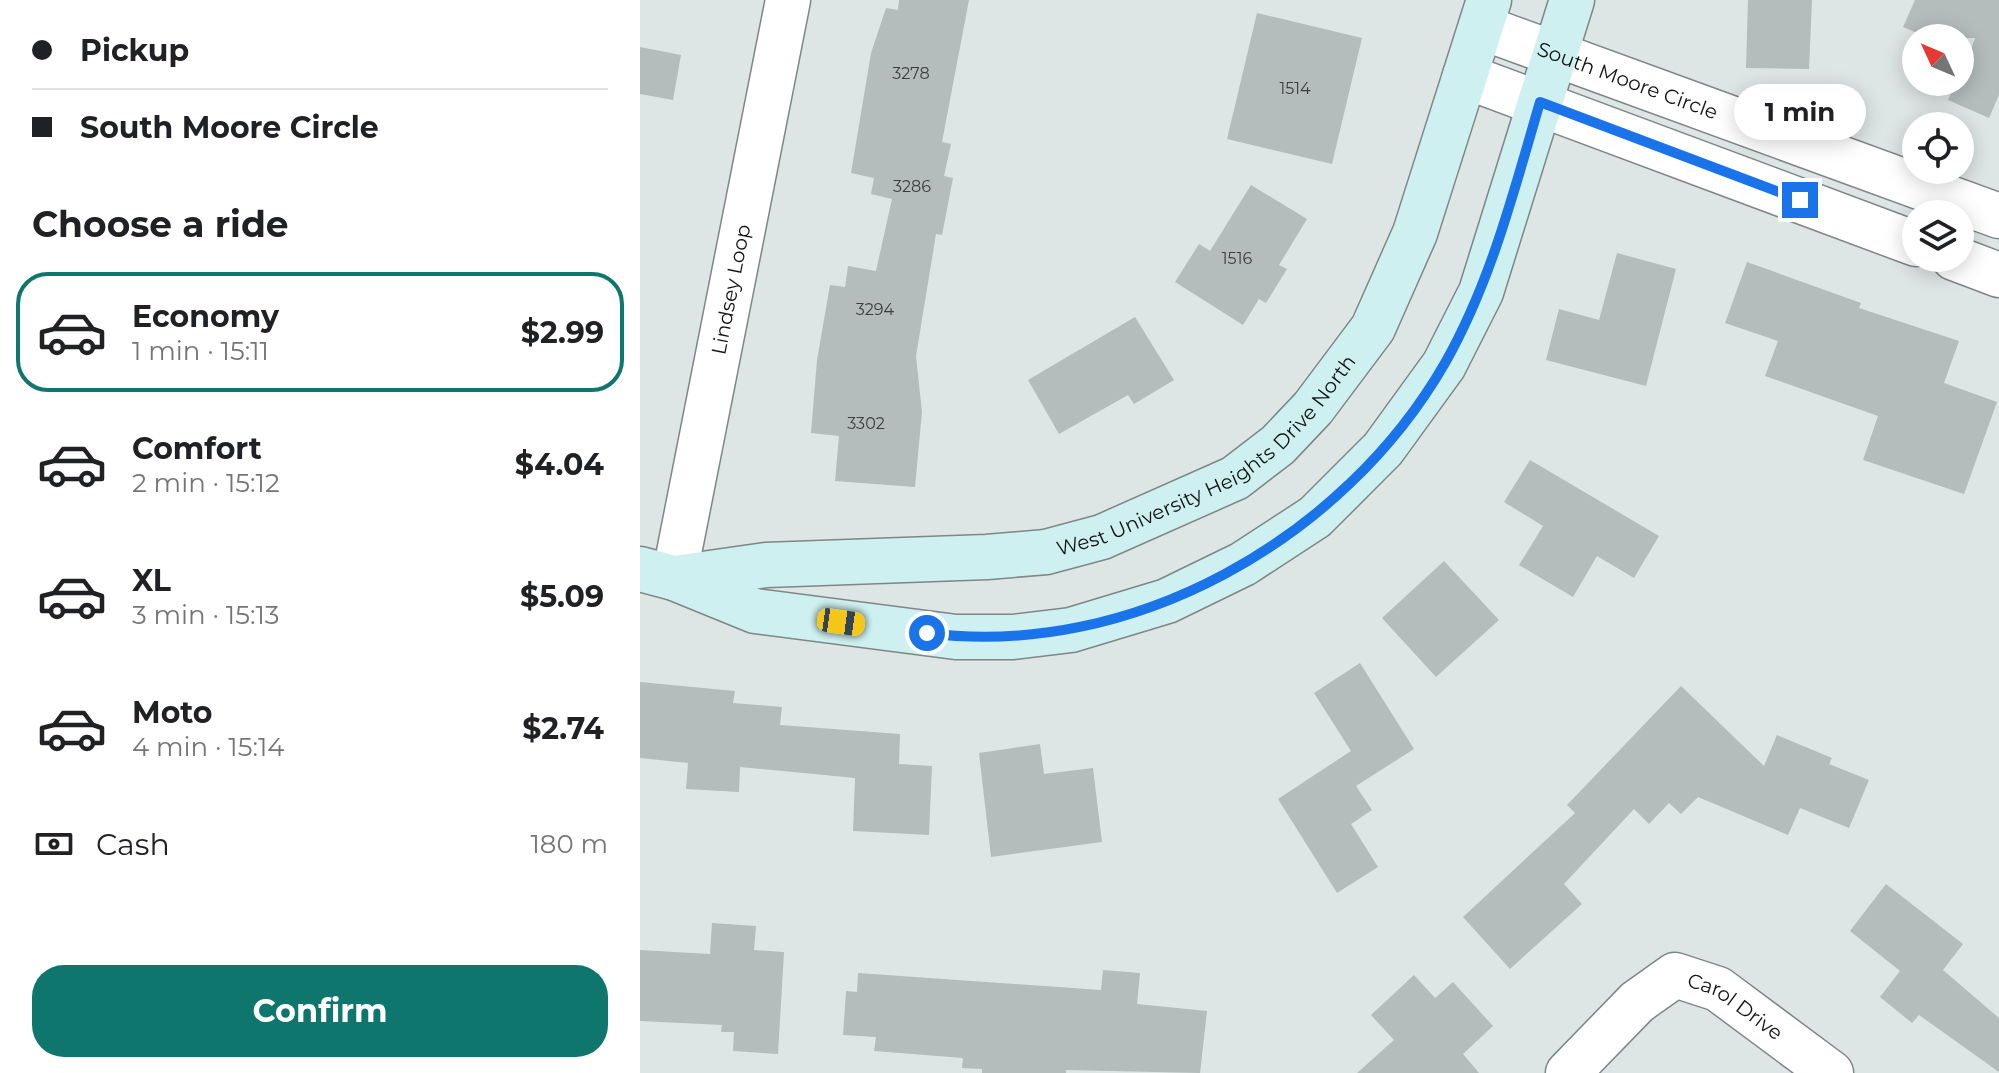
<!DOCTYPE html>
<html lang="en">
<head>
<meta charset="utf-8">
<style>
  body { margin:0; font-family:Montserrat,sans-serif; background:#f2f2f2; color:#202124; height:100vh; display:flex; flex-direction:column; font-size:30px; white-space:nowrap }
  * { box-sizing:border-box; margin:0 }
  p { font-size:26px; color:#757577 }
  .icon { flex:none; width:44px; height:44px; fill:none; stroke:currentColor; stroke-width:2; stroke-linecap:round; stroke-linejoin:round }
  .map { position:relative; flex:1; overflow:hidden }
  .details { display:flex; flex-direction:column; background:#fff; width:640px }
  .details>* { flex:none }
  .hud { display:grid; align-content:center; height:176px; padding:0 32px; background:#fff }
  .needle { width:52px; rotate:314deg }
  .controls { position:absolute; left:1262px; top:24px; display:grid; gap:16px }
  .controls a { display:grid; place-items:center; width:72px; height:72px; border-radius:50%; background:#fff; box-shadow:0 4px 20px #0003; font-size:40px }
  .end { position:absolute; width:36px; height:36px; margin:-18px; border:10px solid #1a73e8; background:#fff; box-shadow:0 0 0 4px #fff }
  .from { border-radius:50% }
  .bubble { position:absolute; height:56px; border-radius:28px; background:#fff; box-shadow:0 4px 20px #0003; font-size:26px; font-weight:700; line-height:56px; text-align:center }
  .car { position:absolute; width:24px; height:48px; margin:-24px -12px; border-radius:10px; box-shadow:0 0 6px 2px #0007; background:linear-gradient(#f5c518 24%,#345 0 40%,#f5c518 0 76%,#345 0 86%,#f5c518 0) }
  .hud b { display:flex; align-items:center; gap:28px; height:76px; font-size:30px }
  .hud b+b { border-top:2px solid #e0e0e0 }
  .hud i { width:20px; height:20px; background:#202124 }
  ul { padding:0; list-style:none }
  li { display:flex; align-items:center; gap:24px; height:120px; margin:0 16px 12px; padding:0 16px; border:4px solid transparent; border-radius:32px }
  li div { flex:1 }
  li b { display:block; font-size:30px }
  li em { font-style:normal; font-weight:700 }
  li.current { border-color:#0f766e }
  li>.icon { width:72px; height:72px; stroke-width:1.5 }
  h2 { padding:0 32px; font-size:36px; line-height:96px }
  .pay { display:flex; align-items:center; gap:20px; height:88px; padding:0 32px; font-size:30px }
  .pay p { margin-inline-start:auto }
  .cta { display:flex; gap:16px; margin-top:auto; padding:16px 32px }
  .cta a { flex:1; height:92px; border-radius:32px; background:#0f766e; color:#fff; font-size:32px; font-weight:700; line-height:92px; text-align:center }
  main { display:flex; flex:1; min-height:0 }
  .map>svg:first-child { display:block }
  .building { fill:#b4bcbc }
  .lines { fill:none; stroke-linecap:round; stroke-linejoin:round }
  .street-casing { stroke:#7f8686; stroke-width:47 }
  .secondary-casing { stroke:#7f8686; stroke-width:47 }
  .street { stroke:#fff; stroke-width:44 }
  .secondary { stroke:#cef0f0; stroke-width:44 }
  .route { stroke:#1a73e8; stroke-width:10 }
  .labels { text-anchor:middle; stroke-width:6; stroke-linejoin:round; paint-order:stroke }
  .number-label { font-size:16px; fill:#3a3d3d }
  .street-label { font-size:20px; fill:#111313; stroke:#fff }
</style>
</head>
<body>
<main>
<section class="details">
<div class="hud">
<b><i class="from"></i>Pickup</b>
<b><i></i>South Moore Circle</b>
</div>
<h2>Choose a ride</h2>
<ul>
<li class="current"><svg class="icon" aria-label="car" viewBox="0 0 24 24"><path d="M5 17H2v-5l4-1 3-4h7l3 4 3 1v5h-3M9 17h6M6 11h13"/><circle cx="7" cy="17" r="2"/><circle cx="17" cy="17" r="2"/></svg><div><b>Economy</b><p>1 min · 15:11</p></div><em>$2.99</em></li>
<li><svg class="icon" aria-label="car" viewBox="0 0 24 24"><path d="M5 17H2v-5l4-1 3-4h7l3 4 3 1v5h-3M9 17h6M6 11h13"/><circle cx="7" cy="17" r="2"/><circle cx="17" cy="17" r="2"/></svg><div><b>Comfort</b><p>2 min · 15:12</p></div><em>$4.04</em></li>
<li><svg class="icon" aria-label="car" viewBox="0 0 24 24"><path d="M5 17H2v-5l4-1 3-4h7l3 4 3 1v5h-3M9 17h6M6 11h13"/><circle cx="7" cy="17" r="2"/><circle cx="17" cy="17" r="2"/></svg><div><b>XL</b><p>3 min · 15:13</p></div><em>$5.09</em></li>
<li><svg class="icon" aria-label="car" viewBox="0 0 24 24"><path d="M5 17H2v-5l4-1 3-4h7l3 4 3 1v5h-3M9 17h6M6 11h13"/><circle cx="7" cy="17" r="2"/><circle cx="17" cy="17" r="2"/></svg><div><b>Moto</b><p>4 min · 15:14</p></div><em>$2.74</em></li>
</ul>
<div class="pay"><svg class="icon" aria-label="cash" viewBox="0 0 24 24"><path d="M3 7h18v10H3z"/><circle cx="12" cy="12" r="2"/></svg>Cash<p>180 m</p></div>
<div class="cta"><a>Confirm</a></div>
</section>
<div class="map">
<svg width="1359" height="1073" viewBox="0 0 1359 1073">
  <rect width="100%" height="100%" fill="#dee5e5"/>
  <g class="building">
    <path d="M 259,0 L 329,0 L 302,142 L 311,144 L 304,176 L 313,178 L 302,235 L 296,234 L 276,356 L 282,412 L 275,487 L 195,481 L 199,436 L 171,433 L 177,360 L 190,285 L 205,287 L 208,266 L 236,271 L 252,199 L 231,194 L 234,178 L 211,173 L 231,53 L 246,8 L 258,10 Z"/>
    <path d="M 1108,0 L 1172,0 L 1169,69 L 1106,68 Z"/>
    <path d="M 1275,0 L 1359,0 L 1359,95 L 1349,118 L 1308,100 L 1316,82 L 1320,82 L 1335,38 L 1289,38 L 1263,27 Z"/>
    <path d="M 617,13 L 722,38 L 692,164 L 587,139 Z"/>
    <path d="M 0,47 L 41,55 L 33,100 L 0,94 Z"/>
    <path d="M 611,185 L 667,219 L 639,265 L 647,269 L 626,303 L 619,299 L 603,325 L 535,282 L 559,244 L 570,251 Z"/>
    <path d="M 977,253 L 1036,269 L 1006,386 L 906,360 L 919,309 L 959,320 Z"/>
    <path d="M 1107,262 L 1221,303 L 1219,308 L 1319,341 L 1304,383 L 1357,402 L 1324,494 L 1223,460 L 1238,416 L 1125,376 L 1138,341 L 1085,323 Z"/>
    <path d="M 495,317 L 534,380 L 494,404 L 488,395 L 419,434 L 388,380 Z"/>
    <path d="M 890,460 L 1019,536 L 994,578 L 957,556 L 933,597 L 879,565 L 903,526 L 864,502 Z"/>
    <path d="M 804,561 L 859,620 L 796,677 L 742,618 Z"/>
    <path d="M 720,663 L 774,749 L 716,786 L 732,810 L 711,824 L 738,867 L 697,893 L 638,799 L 711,751 L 674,693 Z"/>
    <path d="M 0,682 L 95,691 L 93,703 L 142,707 L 140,725 L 260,734 L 259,764 L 292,766 L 289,835 L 213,831 L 215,778 L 100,767 L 99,792 L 46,789 L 48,763 L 0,758 Z"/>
    <path d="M 1041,686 L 1124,766 L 1137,735 L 1192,758 L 1189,764 L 1229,780 L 1209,828 L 1160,808 L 1148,835 L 1058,797 L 1041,814 L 1029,803 L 1009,824 L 994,809 L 924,884 L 942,904 L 870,969 L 823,917 L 935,813 L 927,805 Z"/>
    <path d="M 400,744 L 404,774 L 453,768 L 462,842 L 351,857 L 339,753 Z"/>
    <path d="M 1246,884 L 1323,944 L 1303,970 L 1359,1018 L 1359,1072 L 1279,1015 L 1272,1023 L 1240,997 L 1260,971 L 1210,931 Z"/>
    <path d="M 72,923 L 116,926 L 114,950 L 144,952 L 138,1054 L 93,1051 L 94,1032 L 81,1032 L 82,1025 L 0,1021 L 0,950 L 70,954 Z"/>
    <path d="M 463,970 L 500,973 L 497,1004 L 567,1011 L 560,1073 L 426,1070 L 426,1073 L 342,1073 L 342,1069 L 322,1068 L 323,1058 L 234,1051 L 236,1037 L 203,1035 L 206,991 L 217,992 L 218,973 L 461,990 Z"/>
    <path d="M 774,975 L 795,998 L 813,982 L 853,1026 L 823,1054 L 839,1073 L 717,1073 L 754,1040 L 731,1015 Z"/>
  </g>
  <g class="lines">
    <defs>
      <g id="street">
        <path id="s1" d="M 841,27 L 1359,216"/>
        <path d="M 825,76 L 1276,244"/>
        <path d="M 1314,258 L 1359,275"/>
        <path id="s2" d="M 34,578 L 148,0"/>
        <path id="s3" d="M 928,1073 L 997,1002 L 1035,975 L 1078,989 L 1191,1073"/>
      </g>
      <g id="secondary">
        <path d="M 0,569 L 34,578 L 115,611 L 316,637 L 373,637 L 431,630 L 527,601 L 603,564 L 675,517 L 743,449 L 804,365 L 841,292 L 932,0"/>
        <path id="s4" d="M 35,578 L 126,565 L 347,557 L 406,552 L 462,537 L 595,478 L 638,445 L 673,408 L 733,328 L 775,233 L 849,0"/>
      </g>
    </defs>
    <use href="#street" class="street-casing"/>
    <use href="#secondary" class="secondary-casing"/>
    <use href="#street" class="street"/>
    <use href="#secondary" class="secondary"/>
  </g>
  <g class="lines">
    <path class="route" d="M 287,633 C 491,660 704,539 805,363 C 851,282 874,191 900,102 L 1160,200"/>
  </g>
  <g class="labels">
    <g class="number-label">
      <text x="271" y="79">3278</text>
      <text x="655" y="94">1514</text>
      <text x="272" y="192">3286</text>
      <text x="597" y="264">1516</text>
      <text x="235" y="315">3294</text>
      <text x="226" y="429">3302</text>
    </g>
    <g class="street-label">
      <text dy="7" stroke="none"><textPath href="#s1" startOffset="156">South Moore Circle</textPath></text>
      <text dy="7" stroke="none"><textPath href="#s2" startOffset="294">Lindsey Loop</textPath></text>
      <text dy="7" stroke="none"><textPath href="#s4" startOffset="564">West University Heights Drive North</textPath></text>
      <text dy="7" stroke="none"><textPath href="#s3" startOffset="214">Carol Drive</textPath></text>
    </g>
  </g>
</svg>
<div class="controls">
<a><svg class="needle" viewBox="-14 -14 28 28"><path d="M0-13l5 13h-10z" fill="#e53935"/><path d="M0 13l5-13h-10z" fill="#757577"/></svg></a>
<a><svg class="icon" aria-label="locate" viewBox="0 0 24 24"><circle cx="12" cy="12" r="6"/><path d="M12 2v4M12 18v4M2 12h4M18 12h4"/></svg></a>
<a><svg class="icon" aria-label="layers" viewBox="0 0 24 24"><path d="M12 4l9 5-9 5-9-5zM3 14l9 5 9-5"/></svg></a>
</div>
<i class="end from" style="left:287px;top:633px"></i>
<i class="end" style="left:1160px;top:200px"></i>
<div class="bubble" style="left:1094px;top:84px;width:132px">1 min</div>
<i class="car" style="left:201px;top:622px;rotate:98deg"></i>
</div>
</main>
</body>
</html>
